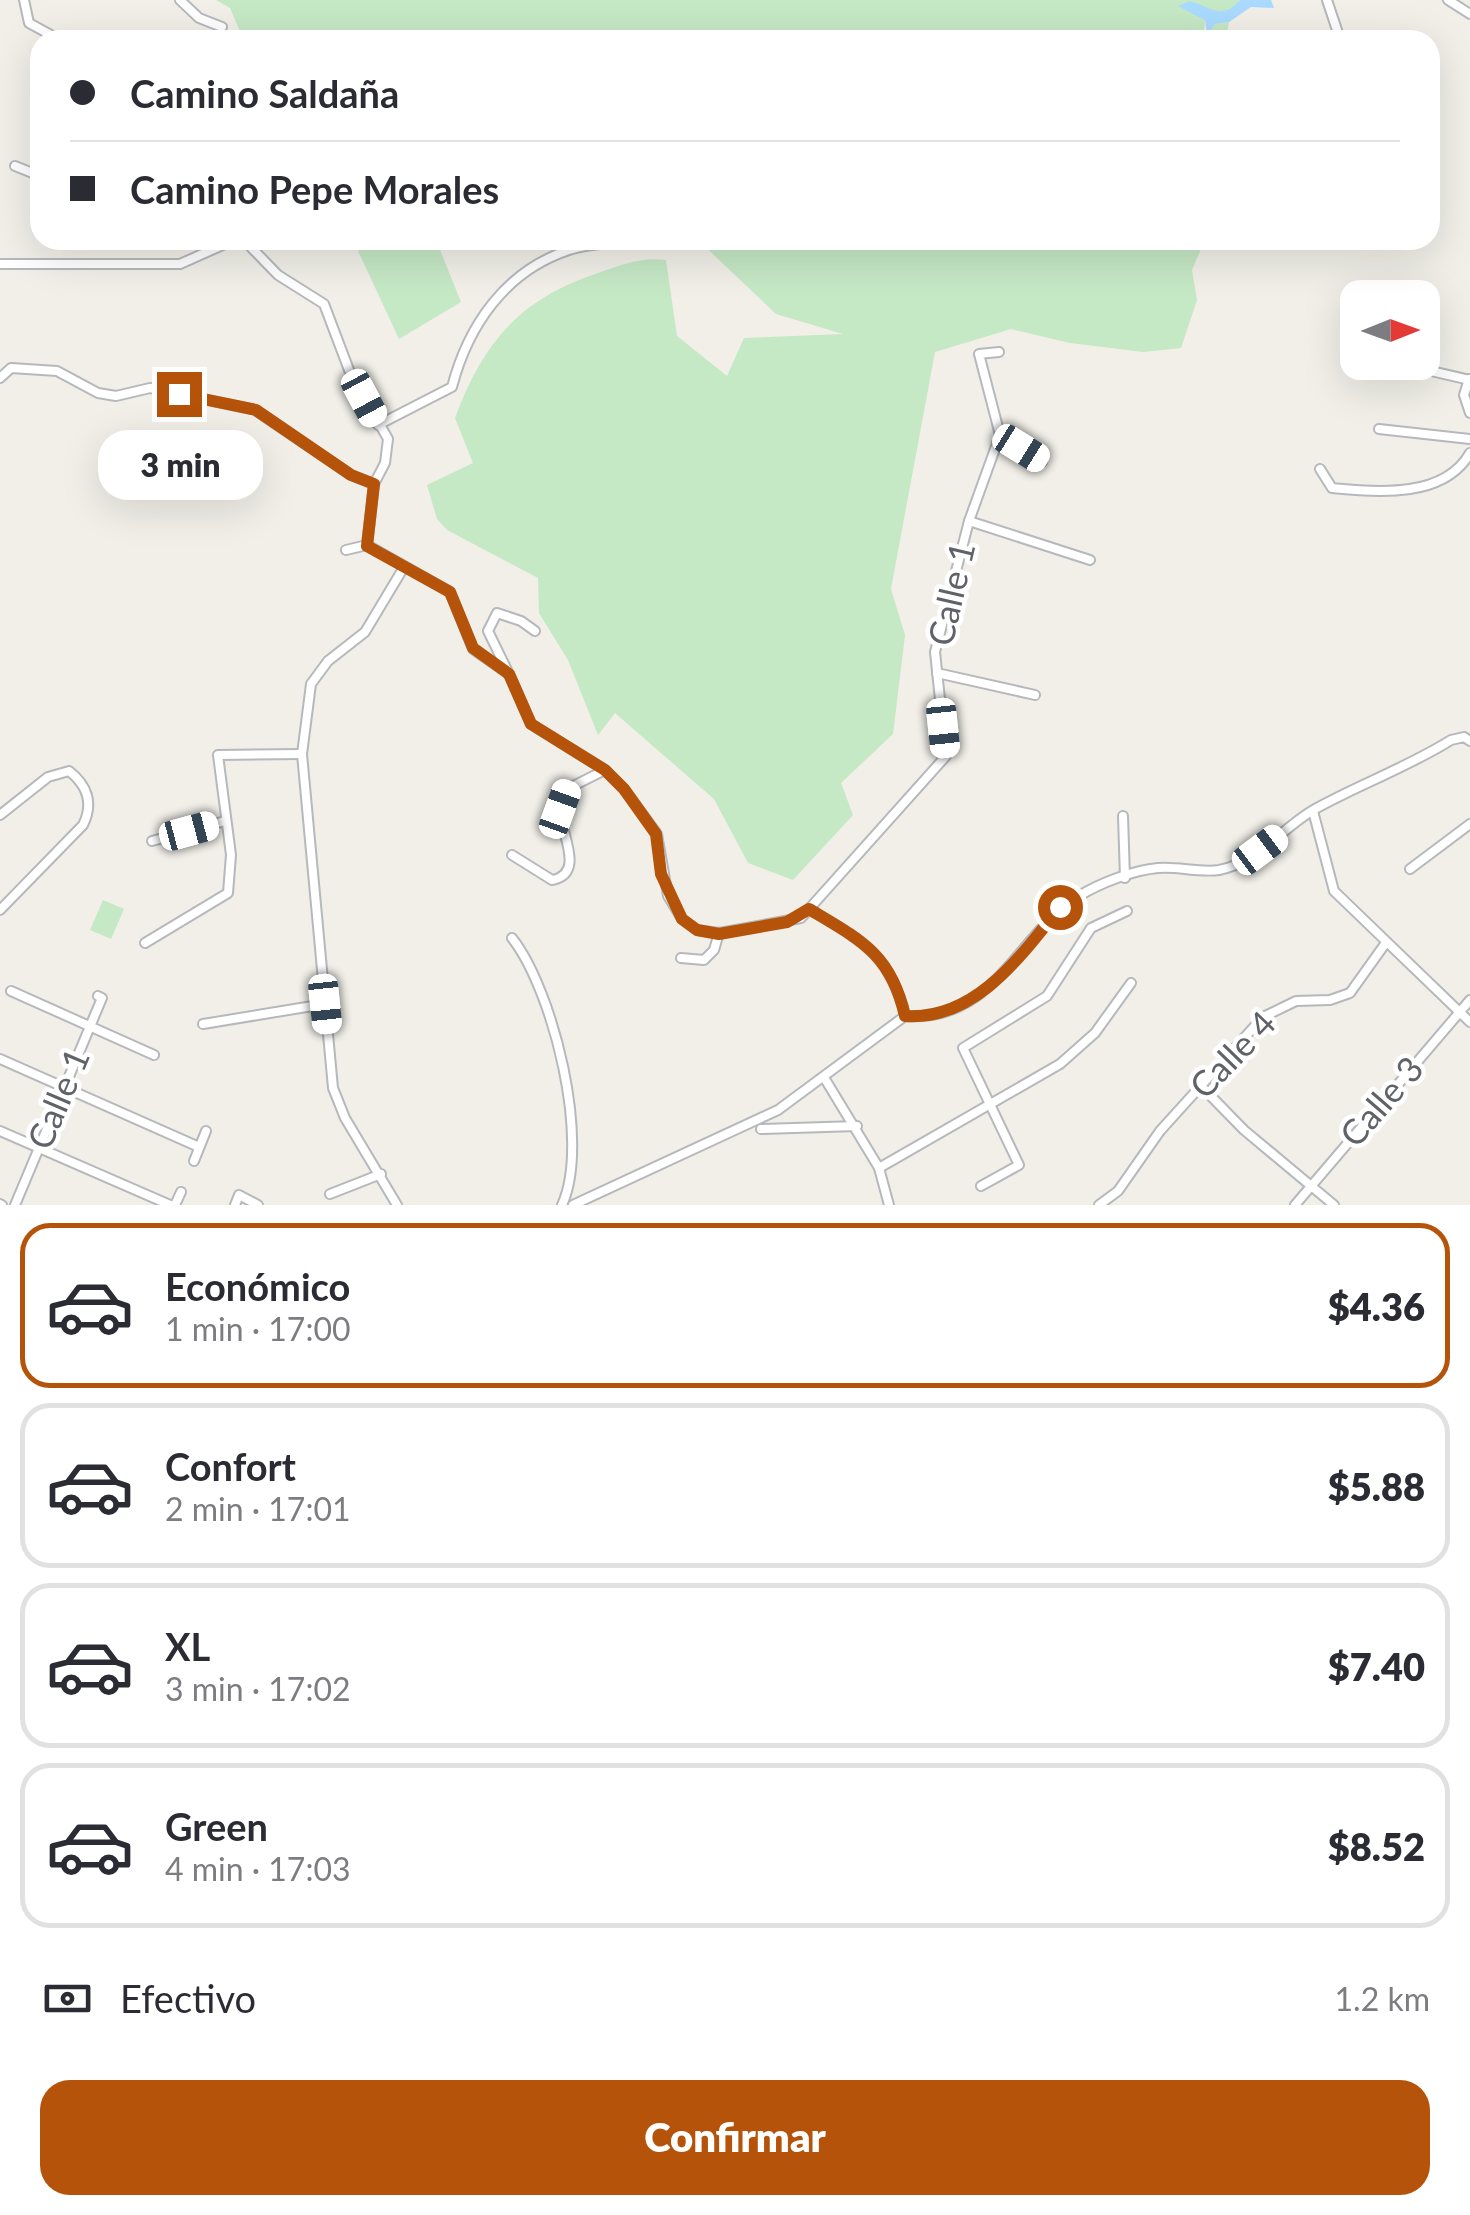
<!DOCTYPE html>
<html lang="es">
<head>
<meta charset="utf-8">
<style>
  body { margin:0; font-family:Lato,sans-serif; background:#f7f7f7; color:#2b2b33; height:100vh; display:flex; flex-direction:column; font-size:38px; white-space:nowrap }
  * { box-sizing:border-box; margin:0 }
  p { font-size:32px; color:#7c7c81 }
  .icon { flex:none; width:55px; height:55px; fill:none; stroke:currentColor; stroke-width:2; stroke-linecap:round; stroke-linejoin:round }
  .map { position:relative; height:1205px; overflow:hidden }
  .details { display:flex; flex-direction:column; background:#fff; flex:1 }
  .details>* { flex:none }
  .guide { position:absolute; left:30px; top:30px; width:1410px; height:220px; border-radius:30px; box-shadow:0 10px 40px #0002; display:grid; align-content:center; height:220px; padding:0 40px; background:#fff }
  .needle { width:65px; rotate:89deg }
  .controls { position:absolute; left:1340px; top:280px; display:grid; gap:20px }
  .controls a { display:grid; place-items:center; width:100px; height:100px; border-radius:20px; background:#fff; box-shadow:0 10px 40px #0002; font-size:50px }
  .end { position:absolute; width:45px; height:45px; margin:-22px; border:12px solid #b45309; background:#fff; box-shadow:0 0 0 5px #fff }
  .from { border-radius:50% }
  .bubble { position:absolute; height:70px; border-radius:30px; background:#fff; box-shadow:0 10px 40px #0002; font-size:32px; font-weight:800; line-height:70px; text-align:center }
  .car { position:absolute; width:30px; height:60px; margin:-30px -15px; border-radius:12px; box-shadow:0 0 8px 2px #0007; background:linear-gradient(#fff 24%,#345 0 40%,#fff 0 76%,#345 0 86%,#fff 0) }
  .guide b { display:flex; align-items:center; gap:35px; height:95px; font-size:38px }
  .guide b+b { border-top:2px solid #e1e1e2 }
  .guide i { width:25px; height:25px; background:#2b2b33 }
  ul { padding:18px 0 0; list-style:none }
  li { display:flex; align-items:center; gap:30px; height:165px; margin:0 20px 15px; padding:0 20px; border:5px solid #e1e1e2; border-radius:30px }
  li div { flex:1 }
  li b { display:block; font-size:38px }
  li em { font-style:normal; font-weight:800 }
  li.on { border-color:#b45309 }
  li>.icon { width:90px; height:90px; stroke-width:1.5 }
  .pay { display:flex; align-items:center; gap:25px; height:110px; padding:0 40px; font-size:38px }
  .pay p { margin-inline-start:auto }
  .button { display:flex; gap:20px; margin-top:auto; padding:20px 40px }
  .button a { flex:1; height:115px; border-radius:30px; background:#b45309; color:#fff; font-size:40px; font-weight:800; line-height:115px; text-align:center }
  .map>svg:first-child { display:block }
  .green { fill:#c5e8c5 }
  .water { fill:#aadaff }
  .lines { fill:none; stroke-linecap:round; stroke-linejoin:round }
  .minor-casing { stroke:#b5b8bc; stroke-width:12 }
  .minor { stroke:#fff; stroke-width:8 }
  .route { stroke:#b45309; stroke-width:12 }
  .labels { text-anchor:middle; stroke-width:9; stroke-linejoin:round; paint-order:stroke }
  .street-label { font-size:35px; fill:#5f6368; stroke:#fff }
</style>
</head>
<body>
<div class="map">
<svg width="1470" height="1205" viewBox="0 0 1470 1205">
  <rect width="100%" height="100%" fill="#f1efe8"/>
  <g class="green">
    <path d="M 216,0 L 1240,0 L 1232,9 L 1218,13 L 1190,1 L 1189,10 L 1205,20 L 1204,34 L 1215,24 L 1229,22 L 1226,40 L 235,40 L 241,34 L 230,8 Z"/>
    <path d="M 353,240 L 436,240 L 461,302 L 399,339 Z"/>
    <path d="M 698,240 L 1205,240 L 1192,270 L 1197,300 L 1181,348 L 1143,352 L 1070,343 L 1011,329 L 935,352 L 891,589 L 905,635 L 893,734 L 841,783 L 853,815 L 793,880 L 748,863 L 714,799 L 615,713 L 598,735 L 568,660 L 539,613 L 538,578 L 447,530 L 437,519 L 427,485 L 473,463 L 455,418 C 483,342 520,299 598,273 C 622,265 640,257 666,260 L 677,336 L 727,376 L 744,338 L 843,334 L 776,314 Z"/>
    <path d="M 103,900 L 124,909 L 111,939 L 90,930 Z"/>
  </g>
  <path class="water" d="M 1240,0 L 1271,0 L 1274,8 L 1251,7 L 1229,22 L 1215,24 L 1207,35 L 1205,20 L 1178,6 L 1190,1 C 1211,7 1222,21 1240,0 Z"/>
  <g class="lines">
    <defs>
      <g id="minor">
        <path d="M 24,0 L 29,23 L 60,40"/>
        <path d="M 180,0 L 199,18 L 222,27"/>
        <path d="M 1327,0 L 1338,33"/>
        <path d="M 1448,0 L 1470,14"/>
        <path d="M 15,166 L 40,176"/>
        <path d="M 244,240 L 278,275 L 324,304 L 349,370 L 388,439 L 385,463 L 374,484 L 367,545 L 450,592 L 473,649 L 509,674 L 531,724 L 605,770 L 624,789 L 657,834 L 668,896 L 682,919 L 697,930 L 719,933 L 801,918 L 946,756 L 935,652 L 969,521 L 1000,435 L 979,354 L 999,352"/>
        <path d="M 0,264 L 180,264 L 234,240"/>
        <path d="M 1392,362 L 1470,380"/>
        <path d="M 0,378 L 11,368 L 57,371 L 98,393 L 116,396 L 150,388 L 255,410 L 351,475 L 374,484"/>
        <path d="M 1469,379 L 1464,395 L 1470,413"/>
        <path d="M 378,425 L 452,387 C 468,326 505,271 569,250 C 590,243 617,243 639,240"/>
        <path d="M 1379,429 L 1470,439"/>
        <path d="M 1000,435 L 1042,462"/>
        <path d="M 1320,469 L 1332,488 C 1377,492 1444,499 1470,453"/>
        <path d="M 969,521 L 1090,560"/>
        <path d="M 346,550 L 367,545"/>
        <path d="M 507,670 L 488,631 L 497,613 L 521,621 L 535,631"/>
        <path d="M 937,673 L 1035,695"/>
        <path d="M 1313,811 L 1334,891 L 1470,1022"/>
        <path d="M 0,815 L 48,777 L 69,771 C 87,785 94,803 83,825 L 0,910"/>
        <path d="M 1123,816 L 1125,878"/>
        <path d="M 152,841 L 225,821"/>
        <path d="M 512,855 L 552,880 C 585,874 562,835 560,813 C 560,805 564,797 567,789 L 605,770"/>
        <path d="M 1410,869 L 1470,824"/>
        <path d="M 809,909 C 861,940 891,955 905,1016"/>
        <path d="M 512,938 C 553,990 591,1142 562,1205"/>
        <path d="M 145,943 L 228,893 L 231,855 L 218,755 L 302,754"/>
        <path d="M 681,958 L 704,960 L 714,950 L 719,933"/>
        <path d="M 11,991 L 154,1055"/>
        <path d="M 203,1024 L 325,1004"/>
        <path d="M 0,1059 L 199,1147"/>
        <path d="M 825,1079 L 879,1168 L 889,1205"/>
        <path d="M 1201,1086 L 1244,1130 L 1334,1205"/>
        <path d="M 761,1129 L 857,1126"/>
        <path d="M 0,1131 L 170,1205"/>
        <path d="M 194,1161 L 206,1131"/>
        <path d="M 879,1168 L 1060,1064 L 1095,1033 L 1131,983"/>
        <path d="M 981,1186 L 1019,1165 L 963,1048 L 1047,996 L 1091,928 L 1127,911"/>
        <path d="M 330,1194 L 381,1174"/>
        <path d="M 0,1204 L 2,1205"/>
        <path d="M 15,1205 L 102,998 L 98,996"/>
        <path d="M 175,1205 L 181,1192"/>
        <path d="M 235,1205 L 239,1195 L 258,1205"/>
        <path d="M 397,1205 L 345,1118 L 333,1088 L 302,754 L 311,684 L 328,661 L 365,632 L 404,567"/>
        <path d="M 573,1205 L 778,1110 L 905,1016 C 995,1023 1018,933 1079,896 C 1100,883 1134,870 1158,868 C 1178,866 1199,873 1219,870 C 1257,863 1283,827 1315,809 C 1360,784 1408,767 1451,740 L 1464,737 L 1470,741"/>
        <path d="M 1099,1205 L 1118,1191 L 1160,1131 L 1263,1017 L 1296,1001 L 1330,1000 L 1350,993 L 1385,944"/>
        <path d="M 1295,1205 L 1470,1000"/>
      </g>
    </defs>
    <use href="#minor" class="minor-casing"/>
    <use href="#minor" class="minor"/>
  </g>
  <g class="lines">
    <path class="route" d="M 179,394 L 256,410 L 351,475 L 374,484 L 367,546 L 450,592 L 473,648 L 509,674 L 531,724 L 605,770 L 624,789 L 656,834 L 661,874 L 682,919 L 697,930 L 719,934 L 787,922 L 809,909 C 861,940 891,954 905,1016 C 975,1021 1021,956 1060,907"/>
  </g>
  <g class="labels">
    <g class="street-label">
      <text transform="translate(952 594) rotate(-77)" y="12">Calle 1</text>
      <text transform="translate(1233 1055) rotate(-46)" y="12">Calle 4</text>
      <text transform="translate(59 1099) rotate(-67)" y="12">Calle 1</text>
      <text transform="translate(1382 1102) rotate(-49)" y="12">Calle 3</text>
    </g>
  </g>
</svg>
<div class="controls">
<a><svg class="needle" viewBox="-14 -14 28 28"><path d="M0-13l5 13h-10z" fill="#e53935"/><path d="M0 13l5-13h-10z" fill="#7c7c81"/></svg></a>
</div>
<i class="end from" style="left:1060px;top:907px"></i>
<i class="end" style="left:179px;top:394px"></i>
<div class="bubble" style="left:98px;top:430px;width:165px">3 min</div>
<i class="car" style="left:364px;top:398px;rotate:152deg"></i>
<i class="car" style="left:1021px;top:448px;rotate:122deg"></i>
<i class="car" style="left:943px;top:728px;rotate:174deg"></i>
<i class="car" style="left:560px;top:809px;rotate:20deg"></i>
<i class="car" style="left:189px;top:831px;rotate:75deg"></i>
<i class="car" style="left:1260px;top:850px;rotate:53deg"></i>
<i class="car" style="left:325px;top:1004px;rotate:174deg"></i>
<div class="guide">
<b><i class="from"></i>Camino Saldaña</b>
<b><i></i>Camino Pepe Morales</b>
</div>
</div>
<section class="details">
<ul>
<li class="on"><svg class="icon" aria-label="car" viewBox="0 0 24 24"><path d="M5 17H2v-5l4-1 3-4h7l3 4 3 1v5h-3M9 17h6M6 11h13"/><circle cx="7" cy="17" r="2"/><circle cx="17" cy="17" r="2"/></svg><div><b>Económico</b><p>1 min · 17:00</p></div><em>$4.36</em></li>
<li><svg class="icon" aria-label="car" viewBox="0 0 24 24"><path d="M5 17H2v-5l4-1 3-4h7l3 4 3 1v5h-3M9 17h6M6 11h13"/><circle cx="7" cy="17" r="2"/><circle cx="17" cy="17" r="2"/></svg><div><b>Confort</b><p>2 min · 17:01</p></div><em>$5.88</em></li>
<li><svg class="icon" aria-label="car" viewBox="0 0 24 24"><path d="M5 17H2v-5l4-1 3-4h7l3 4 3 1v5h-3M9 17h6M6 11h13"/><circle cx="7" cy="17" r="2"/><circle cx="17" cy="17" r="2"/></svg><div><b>XL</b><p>3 min · 17:02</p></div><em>$7.40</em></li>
<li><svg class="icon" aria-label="car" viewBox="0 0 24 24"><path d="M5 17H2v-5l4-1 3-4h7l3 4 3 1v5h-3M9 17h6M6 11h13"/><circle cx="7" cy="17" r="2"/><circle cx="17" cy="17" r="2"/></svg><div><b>Green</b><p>4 min · 17:03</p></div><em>$8.52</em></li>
</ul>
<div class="pay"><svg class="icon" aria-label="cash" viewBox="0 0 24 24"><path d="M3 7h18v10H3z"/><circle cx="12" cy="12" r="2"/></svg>Efectivo<p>1.2 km</p></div>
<div class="button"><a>Confirmar</a></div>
</section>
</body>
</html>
